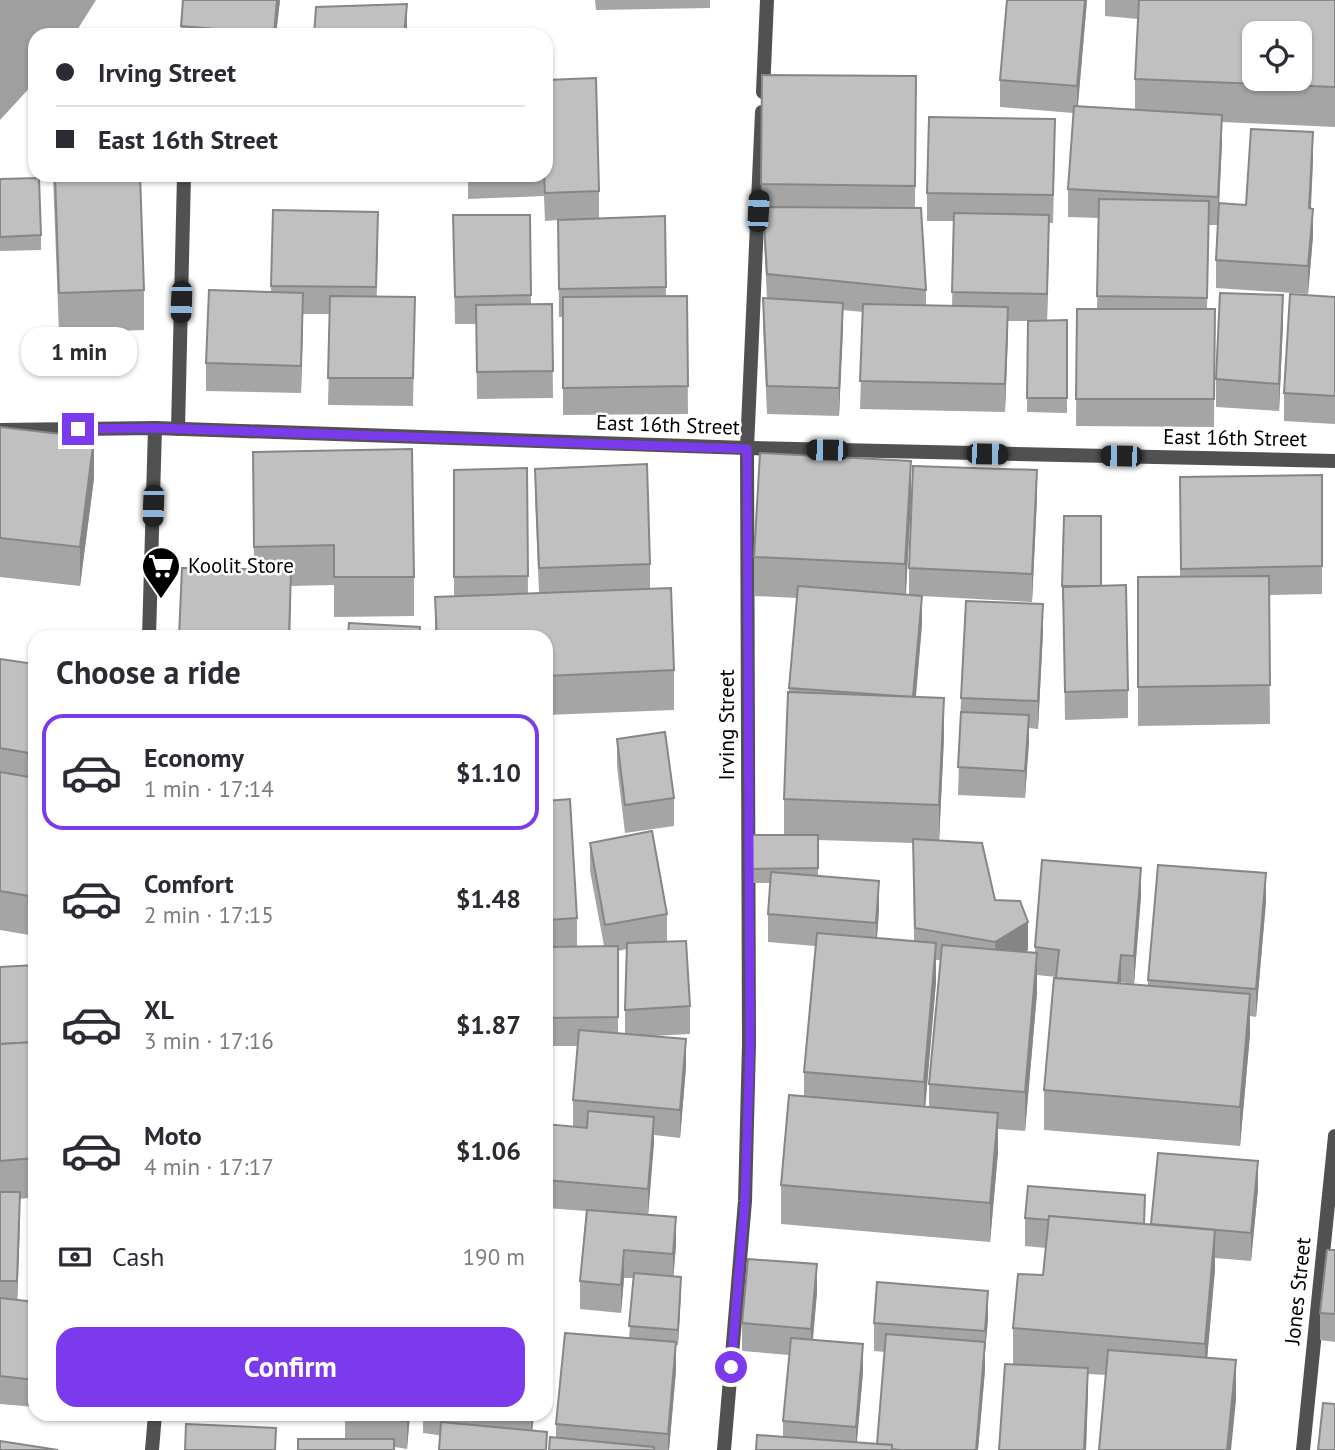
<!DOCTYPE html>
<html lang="en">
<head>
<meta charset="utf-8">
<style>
  body { margin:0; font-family:"PT Sans",sans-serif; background:#f2f2f3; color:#2b2b33; height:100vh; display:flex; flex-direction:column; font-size:26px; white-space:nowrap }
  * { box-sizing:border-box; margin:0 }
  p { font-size:23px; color:#7c7c81 }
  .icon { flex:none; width:38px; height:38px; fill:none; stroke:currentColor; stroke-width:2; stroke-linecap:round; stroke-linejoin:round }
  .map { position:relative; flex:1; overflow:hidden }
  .details { position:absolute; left:28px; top:630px; width:525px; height:791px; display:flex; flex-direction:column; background:#fff; border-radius:21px; box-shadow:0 2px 5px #0004 }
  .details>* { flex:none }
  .banner { position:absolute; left:28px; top:28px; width:525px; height:154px; border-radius:21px; box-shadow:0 2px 5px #0004; display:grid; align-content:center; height:154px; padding:0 28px; background:#fff }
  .buttons { position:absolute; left:1242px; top:21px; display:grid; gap:14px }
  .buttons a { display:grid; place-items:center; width:70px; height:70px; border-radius:14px; background:#fff; box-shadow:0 2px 5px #0004; font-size:35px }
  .end { position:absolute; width:32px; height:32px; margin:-16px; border:9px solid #7c3aed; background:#fff; box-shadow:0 0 0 4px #fff }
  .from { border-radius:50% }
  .bubble { position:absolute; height:49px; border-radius:21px; background:#fff; box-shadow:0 2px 5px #0004; font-size:23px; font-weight:800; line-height:49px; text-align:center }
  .car { position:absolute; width:21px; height:42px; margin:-21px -10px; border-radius:9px; box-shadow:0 0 5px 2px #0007; background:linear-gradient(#222 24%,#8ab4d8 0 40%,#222 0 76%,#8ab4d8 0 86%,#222 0) }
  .banner b { display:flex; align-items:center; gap:24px; height:66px; font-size:26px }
  .banner b+b { border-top:2px solid #e1e1e2 }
  .banner i { width:18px; height:18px; background:#2b2b33 }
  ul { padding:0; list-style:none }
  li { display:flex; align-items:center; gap:21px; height:116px; margin:0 14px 10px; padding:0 14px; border:4px solid transparent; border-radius:21px }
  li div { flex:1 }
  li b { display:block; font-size:26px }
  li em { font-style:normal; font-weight:800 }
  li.selected { border-color:#7c3aed }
  li>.icon { width:63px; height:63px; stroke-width:1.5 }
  h2 { padding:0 28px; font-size:32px; line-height:84px }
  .pay { display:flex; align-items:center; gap:18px; height:77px; padding:0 28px; font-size:26px }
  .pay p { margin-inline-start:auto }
  .button { display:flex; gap:14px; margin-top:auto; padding:14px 28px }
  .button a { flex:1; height:80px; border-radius:21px; background:#7c3aed; color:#fff; font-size:28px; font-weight:800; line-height:80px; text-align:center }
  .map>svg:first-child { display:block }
  .water { fill:#9f9f9f }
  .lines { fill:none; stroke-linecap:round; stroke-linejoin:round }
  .minor { stroke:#515151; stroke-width:14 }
  .wall { fill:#a5a5a5; fill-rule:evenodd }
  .shaded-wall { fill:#868686 }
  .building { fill:#c0c0c0; stroke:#868686; stroke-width:2; fill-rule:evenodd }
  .route { stroke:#7c3aed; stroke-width:9 }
  .labels { text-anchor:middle; stroke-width:5; stroke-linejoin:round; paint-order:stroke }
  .street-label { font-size:21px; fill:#000; stroke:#fff }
  .poi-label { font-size:21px; fill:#000; stroke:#fff; text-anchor:start }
</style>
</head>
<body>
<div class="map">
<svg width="1335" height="1450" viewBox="0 0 1335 1450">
  <rect width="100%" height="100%" fill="#fff"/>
  <path class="water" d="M 0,0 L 96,0 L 74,35 L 35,35 L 35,82 L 0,120 Z"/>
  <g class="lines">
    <g class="minor">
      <path d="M 763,92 L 767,0"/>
      <path d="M 178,429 L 184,175"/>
      <path d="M 0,430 L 155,428 L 747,448 L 1335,461"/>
      <path d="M 149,637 L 155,428"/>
      <path d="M 152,1450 L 155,1414"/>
      <path d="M 724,1450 L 745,1201 L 749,1044 L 747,448 L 762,112"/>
      <path d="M 1303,1450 L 1335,1136"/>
    </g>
  </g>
  <g class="wall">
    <path d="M 280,0 L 276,35 L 181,35 L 181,26 Z"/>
    <path d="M 595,0 L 710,0 L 710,8 L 596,10 Z"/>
    <path d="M 1007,0 L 1087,0 L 1078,106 L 1135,109 L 1135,79 L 1138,19 L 1105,16 L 1105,0 L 1335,0 L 1335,127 L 1222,122 L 1222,142 L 1218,225 L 1209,225 L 1207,309 L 1215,309 L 1214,427 L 1076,426 L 1077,309 L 1097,309 L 1099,218 L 1068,217 L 1068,189 L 1073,113 L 1000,107 L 1000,80 Z"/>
    <path d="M 762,75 L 916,76 L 915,208 L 926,290 L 926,305 L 952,306 L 954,221 L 927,221 L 927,193 L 1055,146 L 1053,223 L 1049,223 L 1047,320 L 1067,320 L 1067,413 L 1027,412 L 1028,321 L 1008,321 L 1005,412 L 860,409 L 863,312 L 843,310 L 839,416 L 767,414 L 763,326 L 763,298 L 767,298 L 763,223 L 761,223 Z"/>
    <path d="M 1313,160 L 1311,209 L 1313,236 L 1308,294 L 1216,288 L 1216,260 L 1246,205 Z"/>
    <path d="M 53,175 L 140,175 L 144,290 L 144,330 L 59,333 Z"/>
    <path d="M 468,175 L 546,175 L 599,191 L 599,218 L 665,216 L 666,296 L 687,296 L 688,414 L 563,415 L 563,317 L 559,317 L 558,220 L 545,221 L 544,196 L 468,199 Z"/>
    <path d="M 0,179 L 41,235 L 41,250 L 0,251 Z"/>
    <path d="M 273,210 L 378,240 L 376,296 L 415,297 L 413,406 L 328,405 L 330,314 L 303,314 L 301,393 L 206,391 L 206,363 L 271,292 Z"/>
    <path d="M 453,215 L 530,215 L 531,304 L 552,304 L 553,398 L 477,399 L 476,324 L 455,324 Z"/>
    <path d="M 1335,297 L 1335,424 L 1284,421 L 1284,393 Z"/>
    <path d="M 1283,323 L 1279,411 L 1216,407 L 1216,379 Z"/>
    <path d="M 0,427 L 94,478 L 80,586 L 0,577 Z"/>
    <path d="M 253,452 L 414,577 L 414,616 L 334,617 L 334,585 L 291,586 L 254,569 Z"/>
    <path d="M 527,468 L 528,593 L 539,593 L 535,496 L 535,469 L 650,564 L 650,589 L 674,670 L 674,710 L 546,715 L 546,637 L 435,637 L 435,597 L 454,596 L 454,470 Z"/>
    <path d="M 1322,475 L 1322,594 L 1269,595 L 1270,724 L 1138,726 L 1138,577 L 1180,577 L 1180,477 Z"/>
    <path d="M 1037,498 L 1032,602 L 922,596 L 922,624 L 916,697 L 944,737 L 939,840 L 995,900 L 1028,950 L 1024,952 L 1035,953 L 1035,947 L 1141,896 L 1134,984 L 1121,982 L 1121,984 L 1148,986 L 1148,980 L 1266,901 L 1256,1017 L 1250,1016 L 1250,1034 L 1240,1146 L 1044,1130 L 1044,1090 L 1056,977 L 1037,975 L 1037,993 L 1025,1131 L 998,1129 L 998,1152 L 990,1242 L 781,1224 L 781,1185 L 804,1096 L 804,1072 L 815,946 L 768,942 L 768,914 L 770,883 L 752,883 L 752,835 L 784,835 L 784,799 L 789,688 L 797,598 L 754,596 L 754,557 L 911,500 L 906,595 L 909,595 L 909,568 ZM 818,840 L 913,843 L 914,941 L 877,938 L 879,909 L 818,876 ZM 936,960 L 941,960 L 929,1084 L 929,1107 L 925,1106 L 936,982 Z"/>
    <path d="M 1064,516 L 1101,586 L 1128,690 L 1128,718 L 1065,720 L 1063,601 L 1062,601 Z"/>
    <path d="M 1043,632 L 1038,729 L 1029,728 L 1025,798 L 958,795 L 961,698 Z"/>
    <path d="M 0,659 L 35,664 L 35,936 L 0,930 Z"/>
    <path d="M 617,739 L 674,798 L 674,826 L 625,833 L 617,766 Z"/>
    <path d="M 546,801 L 577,918 L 577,947 L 604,946 L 590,871 L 590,843 L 667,914 L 667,941 L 690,1006 L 690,1034 L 652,1036 L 686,1067 L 680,1138 L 654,1135 L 648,1215 L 676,1245 L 673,1276 L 681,1291 L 678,1345 L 676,1345 L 676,1370 L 669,1450 L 549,1450 L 556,1438 L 556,1424 L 629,1338 L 634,1278 L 624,1278 L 621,1313 L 580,1309 L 580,1281 L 586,1211 L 546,1208 L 546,1124 L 573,1127 L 573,1100 L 578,1046 L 546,1046 ZM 627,949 L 625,1010 L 625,1034 L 618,1033 L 618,951 Z"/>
    <path d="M 35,965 L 35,1197 L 20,1199 L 17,1300 L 35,1302 L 35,1407 L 0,1404 L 0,967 Z"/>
    <path d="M 1258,1189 L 1251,1261 L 1215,1258 L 1215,1269 L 1207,1358 L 1236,1400 L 1106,1375 L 1088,1374 L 1086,1450 L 999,1450 L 1013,1364 L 1013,1328 L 1043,1275 L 1046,1248 L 1025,1246 L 1025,1218 L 1151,1224 Z"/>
    <path d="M 1335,1250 L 1335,1342 L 1320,1340 L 1320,1313 Z"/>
    <path d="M 817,1292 L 813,1340 L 863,1372 L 857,1442 L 877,1444 L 885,1352 L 874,1351 L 874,1323 L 988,1319 L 985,1352 L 985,1370 L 978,1450 L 756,1450 L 783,1437 L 783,1421 L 789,1355 L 742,1351 L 742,1323 Z"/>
    <path d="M 345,1414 L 410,1414 L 407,1449 L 345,1439 Z"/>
    <path d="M 423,1414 L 534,1414 L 532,1430 L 547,1450 L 423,1433 Z"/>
  </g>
  <g class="shaded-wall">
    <path d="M 277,0 L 280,0 L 276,35 L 274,35 Z"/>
    <path d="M 1085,0 L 1087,0 L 1077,114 L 1077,86 Z"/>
    <path d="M 407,4 L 407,35 L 404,35 Z"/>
    <path d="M 1222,115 L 1222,142 L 1218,225 L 1218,197 Z"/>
    <path d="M 1313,132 L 1313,160 L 1309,236 L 1309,208 Z"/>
    <path d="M 1313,209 L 1313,236 L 1308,294 L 1308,266 Z"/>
    <path d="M 378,212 L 378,240 L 376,315 L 376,287 Z"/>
    <path d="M 1049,215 L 1049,243 L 1047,322 L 1047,294 Z"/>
    <path d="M 303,293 L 303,320 L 301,393 L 301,366 Z"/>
    <path d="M 1283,295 L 1283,323 L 1279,411 L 1279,384 Z"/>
    <path d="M 843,303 L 843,331 L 839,416 L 839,388 Z"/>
    <path d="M 1008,307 L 1008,335 L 1005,412 L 1005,384 Z"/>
    <path d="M 94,438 L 94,478 L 80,586 L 80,547 Z"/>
    <path d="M 911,461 L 911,500 L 905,604 L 905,564 Z"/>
    <path d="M 1037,470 L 1037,498 L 1032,602 L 1032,574 Z"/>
    <path d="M 291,570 L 291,598 L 290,637 L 289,637 Z"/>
    <path d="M 922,596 L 922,624 L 913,725 L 913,697 Z"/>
    <path d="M 1043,604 L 1043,632 L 1038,729 L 1038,701 Z"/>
    <path d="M 944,698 L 944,737 L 939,844 L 939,805 Z"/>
    <path d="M 1029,715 L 1029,743 L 1025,798 L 1025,771 Z"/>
    <path d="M 1141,868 L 1141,896 L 1134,984 L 1134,956 Z"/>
    <path d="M 1266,873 L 1266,901 L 1256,1017 L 1256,989 Z"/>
    <path d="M 879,881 L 879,909 L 876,951 L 876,923 Z"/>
    <path d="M 1028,922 L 1028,950 L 995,970 L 995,942 Z"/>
    <path d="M 936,943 L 936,982 L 924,1122 L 924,1082 Z"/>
    <path d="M 1037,953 L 1037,993 L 1025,1131 L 1025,1092 Z"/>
    <path d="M 1121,955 L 1121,982 L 1118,1012 L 1118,984 Z"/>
    <path d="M 1250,994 L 1250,1034 L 1240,1146 L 1240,1107 Z"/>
    <path d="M 686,1039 L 686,1067 L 680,1138 L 680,1110 Z"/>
    <path d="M 998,1113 L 998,1152 L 990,1242 L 990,1203 Z"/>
    <path d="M 654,1117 L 654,1144 L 648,1216 L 648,1189 Z"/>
    <path d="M 1258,1161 L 1258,1189 L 1251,1261 L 1251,1233 Z"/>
    <path d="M 20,1192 L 20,1220 L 17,1309 L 17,1281 Z"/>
    <path d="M 676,1217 L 676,1245 L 673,1282 L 673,1254 Z"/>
    <path d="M 1215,1230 L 1215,1269 L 1205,1383 L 1205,1344 Z"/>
    <path d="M 624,1250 L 624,1278 L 621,1313 L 621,1285 Z"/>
    <path d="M 817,1264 L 817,1292 L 811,1357 L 811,1329 Z"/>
    <path d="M 681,1277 L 681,1291 L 678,1345 L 678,1330 Z"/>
    <path d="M 988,1291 L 988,1319 L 985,1352 L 985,1370 L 978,1450 L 976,1450 L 985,1349 L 985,1331 Z"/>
    <path d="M 676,1342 L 676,1370 L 669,1450 L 668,1450 L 668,1434 Z"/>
    <path d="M 863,1344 L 863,1372 L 856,1450 L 856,1427 Z"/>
    <path d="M 1236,1360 L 1236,1400 L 1231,1450 L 1227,1450 Z"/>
    <path d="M 1088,1368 L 1088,1396 L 1086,1450 L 1084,1450 Z"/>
    <path d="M 408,1414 L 410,1414 L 407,1449 L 407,1421 Z"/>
    <path d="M 531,1414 L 534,1414 L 531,1443 Z"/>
  </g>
  <g class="building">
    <path d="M 183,0 L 277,0 L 274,34 L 181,26 Z"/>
    <path d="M 1007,0 L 1085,0 L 1077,86 L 1000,80 Z"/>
    <path d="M 1139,0 L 1335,0 L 1335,87 L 1135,79 ZM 1255,33 L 1300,33 L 1300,79 L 1255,79 Z"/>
    <path d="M 407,4 L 404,35 L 314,35 L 316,7 Z"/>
    <path d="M 762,75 L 916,76 L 915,186 L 761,184 Z"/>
    <path d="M 596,78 L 599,191 L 545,193 L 544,175 L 546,175 L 546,80 Z"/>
    <path d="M 1074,106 L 1222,115 L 1218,197 L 1068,189 Z"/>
    <path d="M 929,117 L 1055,119 L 1053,195 L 927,193 Z"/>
    <path d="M 1251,129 L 1313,132 L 1309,208 L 1313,209 L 1308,266 L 1216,260 L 1219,203 L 1246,205 Z"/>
    <path d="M 55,175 L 140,175 L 144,290 L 59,293 Z"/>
    <path d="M 39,178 L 41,235 L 0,237 L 0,179 Z"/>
    <path d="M 1099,199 L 1209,201 L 1207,298 L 1097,296 Z"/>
    <path d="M 763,207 L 921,208 L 926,290 L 767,274 Z"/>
    <path d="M 273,210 L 378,212 L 376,287 L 271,286 Z"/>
    <path d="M 954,213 L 1049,215 L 1047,294 L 952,292 Z"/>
    <path d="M 453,215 L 530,215 L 531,295 L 455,297 Z"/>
    <path d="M 665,216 L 666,287 L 559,289 L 558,220 Z"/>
    <path d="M 209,290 L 303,293 L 301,366 L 206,363 Z"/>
    <path d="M 1220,293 L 1283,295 L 1279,384 L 1216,379 Z"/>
    <path d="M 1290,294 L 1335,297 L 1335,396 L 1284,393 Z"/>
    <path d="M 330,296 L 415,297 L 413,378 L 328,378 Z"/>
    <path d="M 687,296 L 688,386 L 563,388 L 563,297 Z"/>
    <path d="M 763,298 L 843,303 L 839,388 L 767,386 Z"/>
    <path d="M 552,304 L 553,371 L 477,372 L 476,305 Z"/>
    <path d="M 863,304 L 1008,307 L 1005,384 L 860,381 Z"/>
    <path d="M 1077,309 L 1215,309 L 1214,399 L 1076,399 Z"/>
    <path d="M 1067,320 L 1067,398 L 1027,398 L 1028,321 Z"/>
    <path d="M 0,427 L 94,438 L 80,547 L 0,538 Z"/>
    <path d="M 412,449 L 414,577 L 334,577 L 334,545 L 254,547 L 253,452 Z"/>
    <path d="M 760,453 L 911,461 L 905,564 L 754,557 Z"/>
    <path d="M 647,464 L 650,564 L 539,568 L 535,469 Z"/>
    <path d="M 913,466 L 1037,470 L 1032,574 L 909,568 Z"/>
    <path d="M 527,468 L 528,576 L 454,577 L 454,470 Z"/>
    <path d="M 1322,475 L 1322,566 L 1181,569 L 1180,477 Z"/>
    <path d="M 1064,516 L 1101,516 L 1101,586 L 1062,586 Z"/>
    <path d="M 182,568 L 291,570 L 289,637 L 179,637 Z"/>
    <path d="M 1269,576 L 1270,685 L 1138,687 L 1138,577 Z"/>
    <path d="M 1126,585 L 1128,690 L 1065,692 L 1063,587 Z"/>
    <path d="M 798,586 L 922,596 L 913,697 L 789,688 Z"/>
    <path d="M 671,588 L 674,670 L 546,676 L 546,637 L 437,637 L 435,597 Z"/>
    <path d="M 966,601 L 1043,604 L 1038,701 L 961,698 Z"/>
    <path d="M 349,623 L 420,627 L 419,637 L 348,637 Z"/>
    <path d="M 0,659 L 35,664 L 35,754 L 0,748 Z"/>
    <path d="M 788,692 L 944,698 L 939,805 L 784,799 Z"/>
    <path d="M 961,712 L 1029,715 L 1025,771 L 958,767 Z"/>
    <path d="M 665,732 L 674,798 L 625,805 L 617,739 Z"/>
    <path d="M 0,772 L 35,778 L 35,897 L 0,891 Z"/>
    <path d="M 570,799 L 577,918 L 546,920 L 546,801 Z"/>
    <path d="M 652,831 L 667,914 L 605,925 L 590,843 Z"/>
    <path d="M 752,835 L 818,835 L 818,868 L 752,869 Z"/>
    <path d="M 913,839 L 982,843 L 995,900 L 1020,901 L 1028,922 L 995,942 L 915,928 Z"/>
    <path d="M 1042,860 L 1141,868 L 1134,956 L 1121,955 L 1118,983 L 1056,978 L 1059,950 L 1035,947 Z"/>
    <path d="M 1158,865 L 1266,873 L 1256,989 L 1148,980 Z"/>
    <path d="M 771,872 L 879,881 L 876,923 L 768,914 Z"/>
    <path d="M 817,933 L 936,943 L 924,1082 L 804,1072 Z"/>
    <path d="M 686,941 L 690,1006 L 625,1010 L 627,943 Z"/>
    <path d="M 942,945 L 1037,953 L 1025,1092 L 929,1084 Z"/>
    <path d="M 618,946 L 618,1017 L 546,1018 L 546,947 Z"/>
    <path d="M 35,965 L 35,1042 L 0,1044 L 0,967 Z"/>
    <path d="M 1054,978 L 1250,994 L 1240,1107 L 1044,1090 Z"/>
    <path d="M 579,1030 L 686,1039 L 680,1110 L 573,1100 Z"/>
    <path d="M 35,1042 L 35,1158 L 0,1161 L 0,1044 Z"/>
    <path d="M 789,1095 L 998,1113 L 990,1203 L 781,1185 Z"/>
    <path d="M 588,1111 L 654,1117 L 648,1189 L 546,1180 L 546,1124 L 587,1128 Z"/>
    <path d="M 1158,1153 L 1258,1161 L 1251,1233 L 1151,1224 Z"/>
    <path d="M 1028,1186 L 1145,1195 L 1144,1224 L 1049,1216 L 1049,1220 L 1025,1218 Z"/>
    <path d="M 0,1192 L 20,1192 L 17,1281 L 0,1281 Z"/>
    <path d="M 587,1210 L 676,1217 L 673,1254 L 624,1250 L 621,1285 L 580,1281 Z"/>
    <path d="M 1049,1216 L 1215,1230 L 1205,1344 L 1013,1328 L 1018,1274 L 1043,1275 Z"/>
    <path d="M 1327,1250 L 1335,1250 L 1335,1314 L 1320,1313 Z"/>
    <path d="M 748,1259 L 817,1264 L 811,1329 L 742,1323 Z"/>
    <path d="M 634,1273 L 681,1277 L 678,1330 L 629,1326 Z"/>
    <path d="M 877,1282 L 988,1291 L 985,1331 L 874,1323 Z"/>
    <path d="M 0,1298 L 35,1302 L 35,1380 L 0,1376 Z"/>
    <path d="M 565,1333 L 676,1342 L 668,1434 L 556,1424 Z"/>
    <path d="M 886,1334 L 985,1342 L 976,1450 L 900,1450 L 892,1449 L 892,1445 L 877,1444 Z"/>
    <path d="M 791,1338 L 863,1344 L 856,1427 L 783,1421 Z"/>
    <path d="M 1108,1350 L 1236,1360 L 1227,1450 L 1099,1450 Z"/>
    <path d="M 1005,1364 L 1088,1368 L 1084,1450 L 999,1450 Z"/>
    <path d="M 1323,1403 L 1335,1404 L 1335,1450 L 1318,1450 Z"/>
    <path d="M 345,1414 L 408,1414 L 407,1421 L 345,1415 Z"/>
    <path d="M 441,1422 L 547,1432 L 546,1450 L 439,1450 Z"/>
    <path d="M 186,1424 L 276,1428 L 275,1450 L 185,1450 Z"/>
    <path d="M 757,1435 L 892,1445 L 892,1450 L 756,1450 Z"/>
    <path d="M 550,1437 L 654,1447 L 654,1450 L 549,1450 Z"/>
    <rect x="298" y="1439" width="96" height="11"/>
    <path d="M 0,1441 L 58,1450 L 0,1450 Z"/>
  </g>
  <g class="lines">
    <path class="route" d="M 78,429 L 155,428 L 747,449 L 750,1044 L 745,1201 L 731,1367"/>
  </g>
  <defs>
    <symbol id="supermarket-pin" viewBox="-11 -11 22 30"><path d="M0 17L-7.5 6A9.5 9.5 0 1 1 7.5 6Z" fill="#000" stroke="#fff"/><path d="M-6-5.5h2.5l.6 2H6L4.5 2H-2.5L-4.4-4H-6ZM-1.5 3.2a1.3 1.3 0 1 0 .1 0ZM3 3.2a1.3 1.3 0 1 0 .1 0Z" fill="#fff"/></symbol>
  </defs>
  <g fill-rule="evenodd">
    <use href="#supermarket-pin" x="139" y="544" width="44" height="60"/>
  </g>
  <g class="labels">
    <g class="street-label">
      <text transform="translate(668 425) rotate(2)" y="7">East 16th Street</text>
      <text transform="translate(1235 438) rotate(1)" y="7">East 16th Street</text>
      <text transform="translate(727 725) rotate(-90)" y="7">Irving Street</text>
      <text transform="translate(1298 1291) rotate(-84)" y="7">Jones Street</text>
    </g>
    <g class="poi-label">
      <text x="188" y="573">Koolit Store</text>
    </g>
  </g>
</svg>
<div class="buttons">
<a><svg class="icon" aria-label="locate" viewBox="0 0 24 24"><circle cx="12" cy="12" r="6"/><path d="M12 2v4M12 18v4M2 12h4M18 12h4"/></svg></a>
</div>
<i class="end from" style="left:731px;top:1367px"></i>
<i class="end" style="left:78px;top:429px"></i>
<div class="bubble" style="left:21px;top:327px;width:116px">1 min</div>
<i class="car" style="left:758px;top:211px;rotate:3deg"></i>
<i class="car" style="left:181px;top:302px;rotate:182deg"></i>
<i class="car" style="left:827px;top:450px;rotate:271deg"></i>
<i class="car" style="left:987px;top:454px;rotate:91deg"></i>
<i class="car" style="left:1121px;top:456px;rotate:271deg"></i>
<i class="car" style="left:153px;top:506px;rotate:182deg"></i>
<div class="banner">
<b><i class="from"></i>Irving Street</b>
<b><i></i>East 16th Street</b>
</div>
<section class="details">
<h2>Choose a ride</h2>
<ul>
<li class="selected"><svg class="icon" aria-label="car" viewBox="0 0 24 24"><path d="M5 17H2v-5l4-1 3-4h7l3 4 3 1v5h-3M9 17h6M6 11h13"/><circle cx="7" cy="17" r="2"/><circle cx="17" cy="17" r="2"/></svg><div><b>Economy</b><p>1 min · 17:14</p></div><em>$1.10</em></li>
<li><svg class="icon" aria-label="car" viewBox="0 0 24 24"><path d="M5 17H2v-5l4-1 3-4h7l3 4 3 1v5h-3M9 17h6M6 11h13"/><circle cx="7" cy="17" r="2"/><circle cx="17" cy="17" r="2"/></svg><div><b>Comfort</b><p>2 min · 17:15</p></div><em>$1.48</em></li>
<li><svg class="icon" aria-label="car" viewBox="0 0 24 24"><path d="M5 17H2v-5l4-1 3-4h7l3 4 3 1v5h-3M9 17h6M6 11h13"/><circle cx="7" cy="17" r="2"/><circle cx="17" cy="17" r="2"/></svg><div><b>XL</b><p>3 min · 17:16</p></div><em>$1.87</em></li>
<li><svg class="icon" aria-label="car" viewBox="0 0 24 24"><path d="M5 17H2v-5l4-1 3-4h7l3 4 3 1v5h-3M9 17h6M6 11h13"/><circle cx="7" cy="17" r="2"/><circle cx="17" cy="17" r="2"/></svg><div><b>Moto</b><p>4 min · 17:17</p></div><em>$1.06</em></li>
</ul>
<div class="pay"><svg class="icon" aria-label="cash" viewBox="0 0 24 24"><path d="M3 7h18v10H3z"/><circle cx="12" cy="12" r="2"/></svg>Cash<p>190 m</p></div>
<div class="button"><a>Confirm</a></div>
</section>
</div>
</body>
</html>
